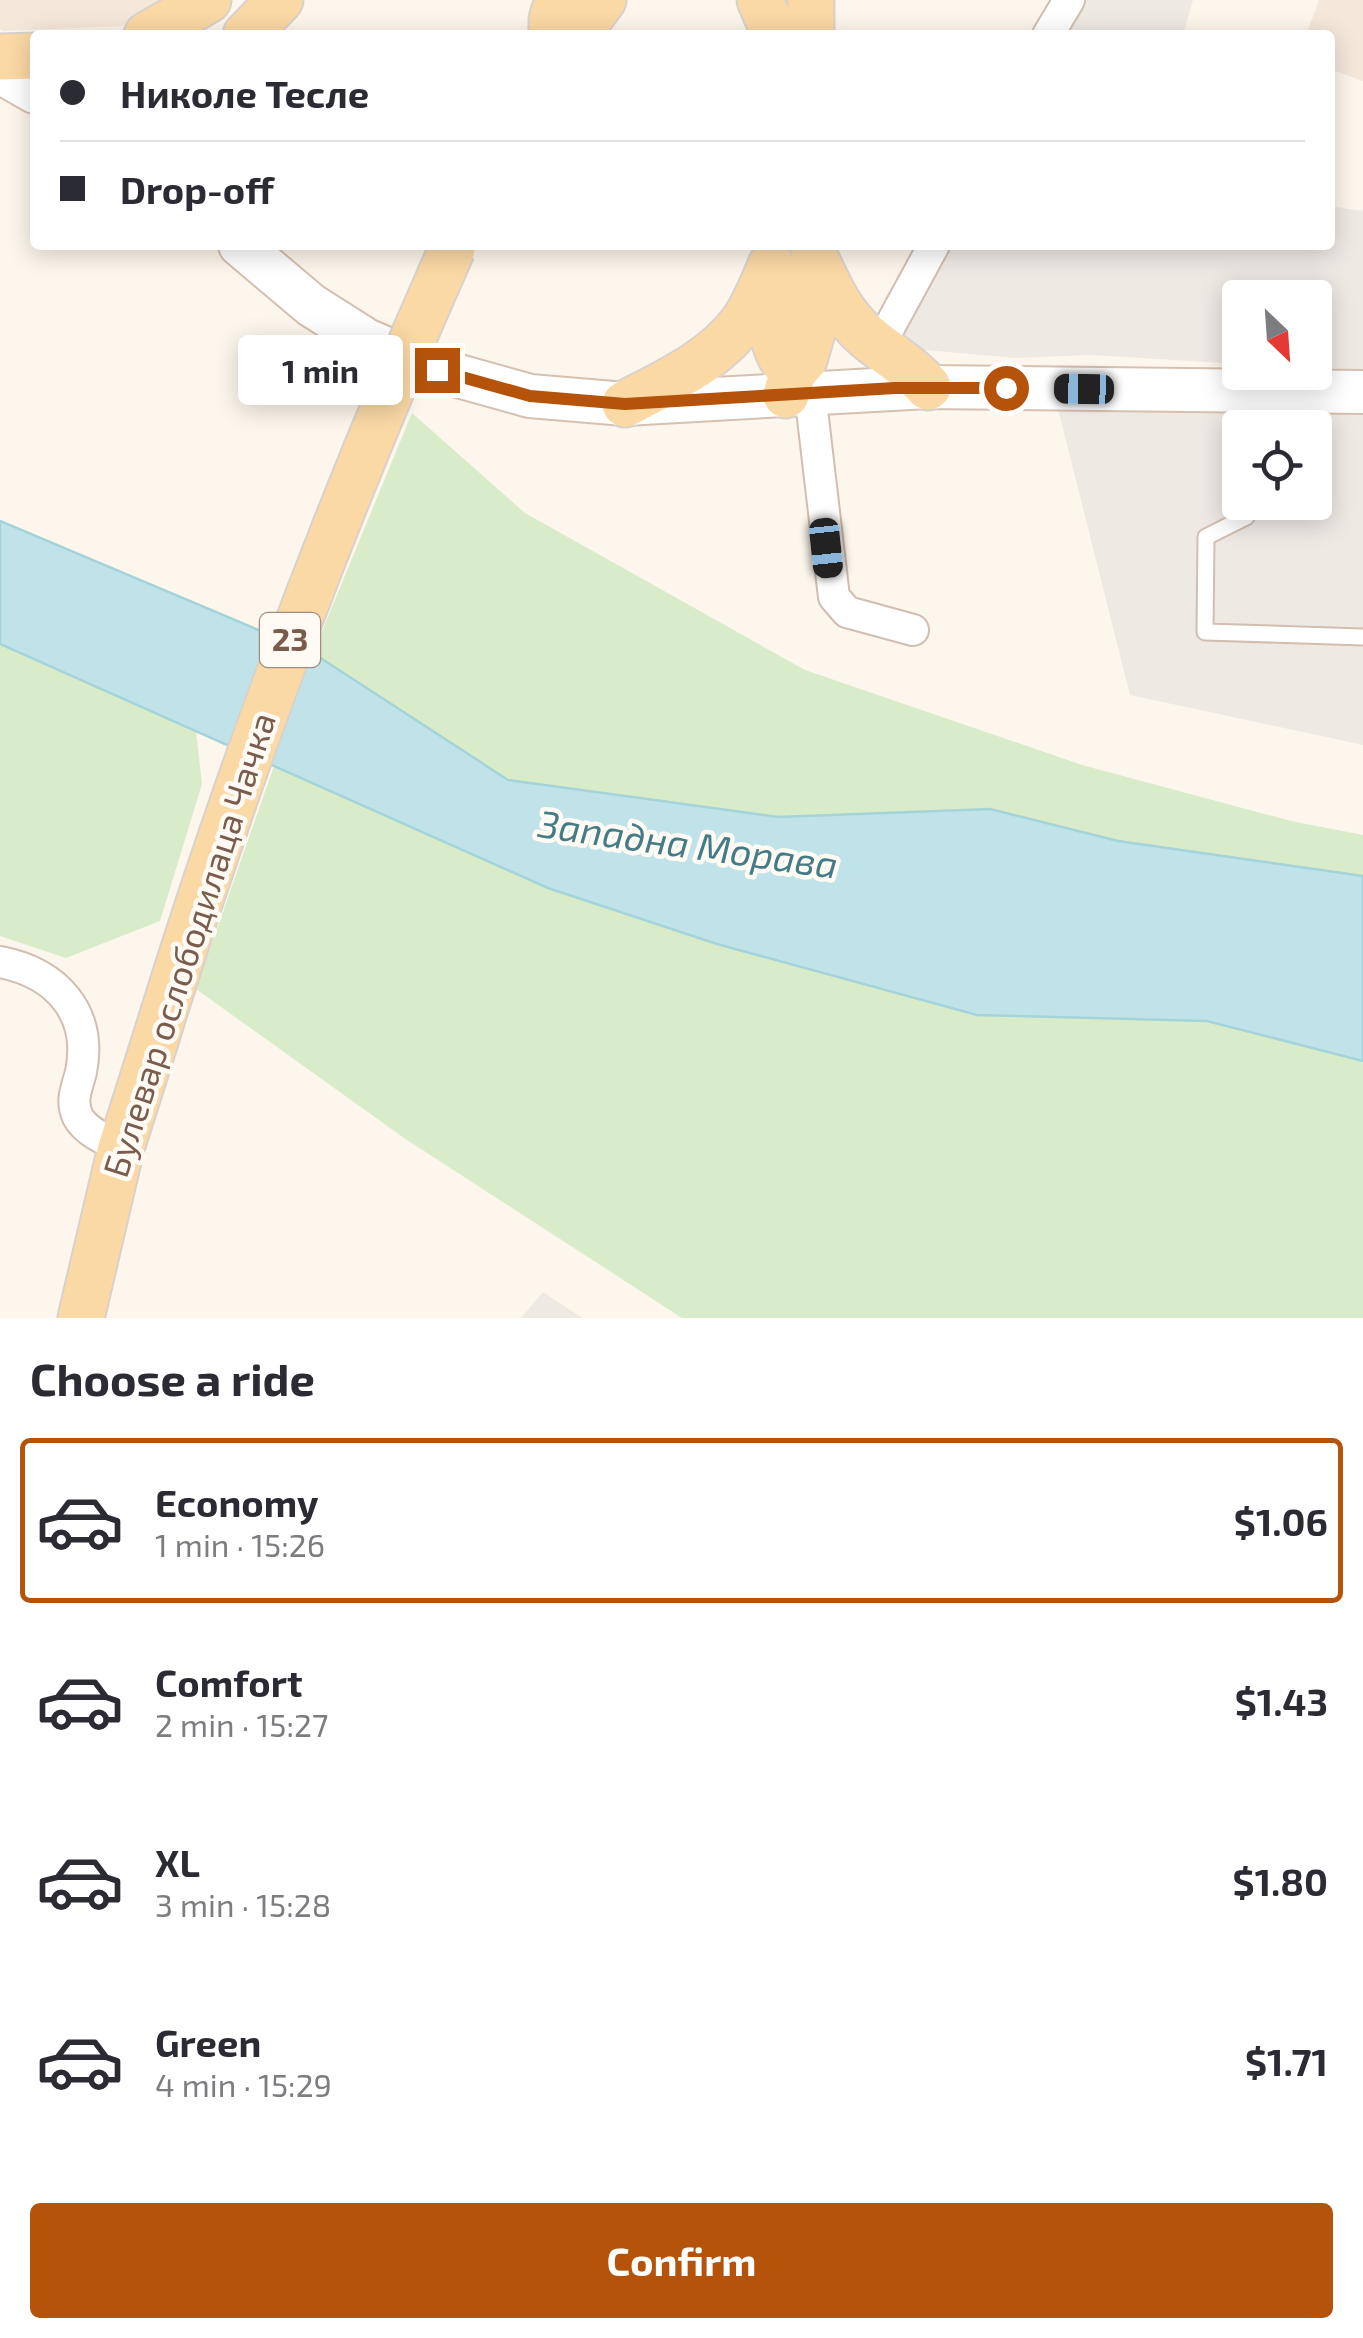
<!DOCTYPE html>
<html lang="en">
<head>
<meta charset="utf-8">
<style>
  body { margin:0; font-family:"Exo 2",sans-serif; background:#f7f7f7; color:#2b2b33; height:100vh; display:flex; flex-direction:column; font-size:38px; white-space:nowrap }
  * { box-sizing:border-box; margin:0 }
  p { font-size:32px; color:#7c7c81 }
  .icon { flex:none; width:55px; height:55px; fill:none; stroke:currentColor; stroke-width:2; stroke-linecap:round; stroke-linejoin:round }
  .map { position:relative; height:1318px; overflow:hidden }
  .panel { display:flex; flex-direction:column; background:#fff; flex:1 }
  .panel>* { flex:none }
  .hud { position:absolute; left:30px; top:30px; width:1305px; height:220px; border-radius:10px; box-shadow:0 5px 25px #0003; display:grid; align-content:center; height:220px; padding:0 30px; background:#fff }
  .needle { width:65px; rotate:155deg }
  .tools { position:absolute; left:1222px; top:280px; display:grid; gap:20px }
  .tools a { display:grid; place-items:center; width:110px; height:110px; border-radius:10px; background:#fff; box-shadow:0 5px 25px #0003; font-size:50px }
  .end { position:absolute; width:45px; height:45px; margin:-22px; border:12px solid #b45309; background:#fff; box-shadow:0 0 0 5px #fff }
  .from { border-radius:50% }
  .bubble { position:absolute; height:70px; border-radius:10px; background:#fff; box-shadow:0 5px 25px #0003; font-size:32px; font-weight:700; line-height:70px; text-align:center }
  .car { position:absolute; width:30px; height:60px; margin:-30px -15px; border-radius:12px; box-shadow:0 0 8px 2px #0007; background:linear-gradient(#222 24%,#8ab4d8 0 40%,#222 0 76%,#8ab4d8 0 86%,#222 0) }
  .hud b { display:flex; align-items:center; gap:35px; height:95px; font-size:38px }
  .hud b+b { border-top:2px solid #e1e1e2 }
  .hud i { width:25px; height:25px; background:#2b2b33 }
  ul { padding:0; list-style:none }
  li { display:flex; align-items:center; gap:30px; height:165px; margin:0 20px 15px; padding:0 10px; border:5px solid transparent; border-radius:10px }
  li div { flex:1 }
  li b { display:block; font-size:38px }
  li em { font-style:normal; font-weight:700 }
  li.active { border-color:#b45309 }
  li>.icon { width:90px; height:90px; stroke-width:1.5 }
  h2 { padding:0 30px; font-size:45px; line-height:120px }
  .button { display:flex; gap:20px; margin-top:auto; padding:20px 30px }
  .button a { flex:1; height:115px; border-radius:10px; background:#b45309; color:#fff; font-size:40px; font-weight:700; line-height:115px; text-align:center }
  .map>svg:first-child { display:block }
  .residential { fill:#f5e8da }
  .industrial { fill:#efe9e4; fill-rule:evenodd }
  .green { fill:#d8ecc9 }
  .water { fill:#bfe3e8; stroke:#a5d3da; stroke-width:2.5 }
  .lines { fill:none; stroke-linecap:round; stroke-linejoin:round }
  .lane-casing { stroke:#d1beb0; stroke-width:19 }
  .street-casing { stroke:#d1beb0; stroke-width:34 }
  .secondary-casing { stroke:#d6c0b0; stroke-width:46 }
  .primary-casing { stroke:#dad1cd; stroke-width:49 }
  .lane { stroke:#fff; stroke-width:15 }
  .street { stroke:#fff; stroke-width:30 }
  .secondary { stroke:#fff; stroke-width:42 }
  .primary { stroke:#fbd9a5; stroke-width:45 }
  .primary-bridge-casing { stroke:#dad1cd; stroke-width:49; stroke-linecap:butt }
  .primary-bridge { stroke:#fbd9a5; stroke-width:45 }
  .route { stroke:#b45309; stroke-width:12 }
  .labels { text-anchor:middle; stroke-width:9; stroke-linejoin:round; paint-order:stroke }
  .shield { fill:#fffaf3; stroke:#a28b7f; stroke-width:2.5 }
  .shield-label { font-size:32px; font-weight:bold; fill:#7a5c4d }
  .street-label { font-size:35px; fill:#7a5c4d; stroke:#fffaf3 }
  .water-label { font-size:38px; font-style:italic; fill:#437c86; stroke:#fffaf3 }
</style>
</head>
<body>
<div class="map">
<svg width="1363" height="1318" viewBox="0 0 1363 1318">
  <rect width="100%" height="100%" fill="#fdf6ec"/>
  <g class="residential">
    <path d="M 0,0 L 162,0 L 122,26 L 4,31 L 0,29 Z"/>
    <path d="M 1319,0 L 1363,0 L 1363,81 L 1330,69 L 1330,35 L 1306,35 Z"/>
  </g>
  <g class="industrial">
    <path d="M 1069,0 L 1193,0 L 1183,35 L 1048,35 Z"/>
    <path d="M 1330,206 L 1362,211 L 1363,207 L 1363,370 L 1315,368 L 1315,298 L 1240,298 L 1240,364 L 1092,355 L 1015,358 L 879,346 L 934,245 L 1330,245 Z"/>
    <path d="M 1057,405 L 1363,413 L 1363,745 L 1130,695 ZM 1240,428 L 1315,428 L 1315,502 L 1240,502 Z"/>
    <path d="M 543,1292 L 582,1318 L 521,1318 Z"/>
  </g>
  <g class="green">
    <path d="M 412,413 L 525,513 L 805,670 L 1082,765 L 1291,821 L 1363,835 L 1363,876 L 1118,841 L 990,809 L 779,817 L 508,780 L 313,653 Z"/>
    <path d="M 0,644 L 196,731 L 202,784 L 160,921 L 66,958 L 0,936 Z"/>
    <path d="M 274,766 L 548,888 L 976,1015 L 1207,1021 L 1363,1061 L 1363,1318 L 682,1318 L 404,1138 L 196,989 Z"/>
  </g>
  <path class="water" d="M 0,521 L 313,653 L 508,780 L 779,817 L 990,809 L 1118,841 L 1363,876 L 1363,1061 L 1207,1021 L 977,1015 L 717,944 L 548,888 L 0,644 Z"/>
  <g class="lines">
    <defs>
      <g id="lane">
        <path d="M 1277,428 L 1280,392"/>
        <path d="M 1257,502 L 1246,517 L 1206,537 L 1205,632 L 1363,637"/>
      </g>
      <g id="street">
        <path d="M 1048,35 L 1069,0"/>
        <path d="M 879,346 L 934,245"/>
        <path d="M 810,393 L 834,597 L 847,612 L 913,630"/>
        <path d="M 0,962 C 56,973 93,1012 81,1072 C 77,1088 70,1100 78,1117 C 86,1132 107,1140 121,1148"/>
      </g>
      <g id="secondary">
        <path d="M 0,72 L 35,92"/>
        <path d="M 240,245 L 311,305 L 366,340 L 437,370 L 530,396 L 625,404 L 928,387 L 1363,392"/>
      </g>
      <g id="primary">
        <path d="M 760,0 L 775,35"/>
        <path d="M 811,0 L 811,35"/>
        <path d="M 147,35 L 208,0"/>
        <path d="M 246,35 L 280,0"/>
        <path d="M 552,35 L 552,19 L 558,0"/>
        <path d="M 577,35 L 603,0"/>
        <path d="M 0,57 L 35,56"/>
        <path d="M 814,245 L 814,255 C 828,285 840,314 866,336 C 887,354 910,366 928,387"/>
        <path d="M 771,271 C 772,304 765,348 793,372"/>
        <path d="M 786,395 L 793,372 L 804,360 L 814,325 L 814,262"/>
        <path d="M 625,404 C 667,382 714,361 743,322 C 755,305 763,284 771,265"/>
        <path d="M 81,1318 L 121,1148 L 155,1041"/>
      </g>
    </defs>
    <use href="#lane" class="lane-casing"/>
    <use href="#street" class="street-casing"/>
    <use href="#secondary" class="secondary-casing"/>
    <use href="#primary" class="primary-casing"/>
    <use href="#lane" class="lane"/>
    <use href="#street" class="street"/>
    <use href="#secondary" class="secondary"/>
    <use href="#primary" class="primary"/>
    <defs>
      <path id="primary-bridge" d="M 155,1041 C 238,771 337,508 452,249"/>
    </defs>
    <use href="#primary-bridge" class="primary-bridge-casing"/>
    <use href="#primary-bridge" class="primary-bridge"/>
  </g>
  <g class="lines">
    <path class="route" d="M 437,370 L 530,396 L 625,404 L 895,388 L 1006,388"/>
  </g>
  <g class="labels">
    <rect class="shield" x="260" y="613" width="60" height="54" rx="8"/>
    <g class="shield-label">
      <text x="290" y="651">23</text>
    </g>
    <g class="street-label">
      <text transform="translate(190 945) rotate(-72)" y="12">Булевар ослободилаца Чачка</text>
    </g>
    <g class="water-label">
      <text transform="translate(688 845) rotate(8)" y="13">Западна Морава</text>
    </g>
  </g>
</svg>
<div class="tools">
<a><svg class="needle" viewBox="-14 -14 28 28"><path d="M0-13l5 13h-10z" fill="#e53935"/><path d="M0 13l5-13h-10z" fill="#7c7c81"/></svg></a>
<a><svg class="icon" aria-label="locate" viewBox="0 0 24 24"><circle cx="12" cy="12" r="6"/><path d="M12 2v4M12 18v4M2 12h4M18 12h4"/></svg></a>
</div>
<i class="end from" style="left:1006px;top:388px"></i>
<i class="end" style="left:437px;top:370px"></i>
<div class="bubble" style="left:238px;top:335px;width:165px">1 min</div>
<i class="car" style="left:1084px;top:389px;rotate:271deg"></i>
<i class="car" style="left:826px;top:548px;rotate:174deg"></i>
<div class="hud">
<b><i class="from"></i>Николе Тесле</b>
<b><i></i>Drop-off</b>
</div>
</div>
<section class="panel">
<h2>Choose a ride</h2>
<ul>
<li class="active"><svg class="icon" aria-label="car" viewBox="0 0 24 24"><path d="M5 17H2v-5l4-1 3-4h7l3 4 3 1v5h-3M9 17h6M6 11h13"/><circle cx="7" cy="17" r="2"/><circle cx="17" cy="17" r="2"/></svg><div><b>Economy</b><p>1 min · 15:26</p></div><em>$1.06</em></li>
<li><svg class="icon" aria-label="car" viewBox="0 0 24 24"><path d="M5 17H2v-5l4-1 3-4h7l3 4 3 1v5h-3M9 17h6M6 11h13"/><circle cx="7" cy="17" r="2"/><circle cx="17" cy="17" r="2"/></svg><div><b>Comfort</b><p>2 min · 15:27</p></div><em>$1.43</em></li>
<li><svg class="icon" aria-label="car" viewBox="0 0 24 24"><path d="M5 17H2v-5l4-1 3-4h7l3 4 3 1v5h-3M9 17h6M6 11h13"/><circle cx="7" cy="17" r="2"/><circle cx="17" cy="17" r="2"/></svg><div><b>XL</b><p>3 min · 15:28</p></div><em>$1.80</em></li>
<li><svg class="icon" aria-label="car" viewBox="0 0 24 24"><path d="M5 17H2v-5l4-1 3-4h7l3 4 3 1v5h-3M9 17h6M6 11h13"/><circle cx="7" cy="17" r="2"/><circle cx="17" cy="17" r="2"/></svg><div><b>Green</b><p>4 min · 15:29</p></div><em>$1.71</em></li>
</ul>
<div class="button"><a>Confirm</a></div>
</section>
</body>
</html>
